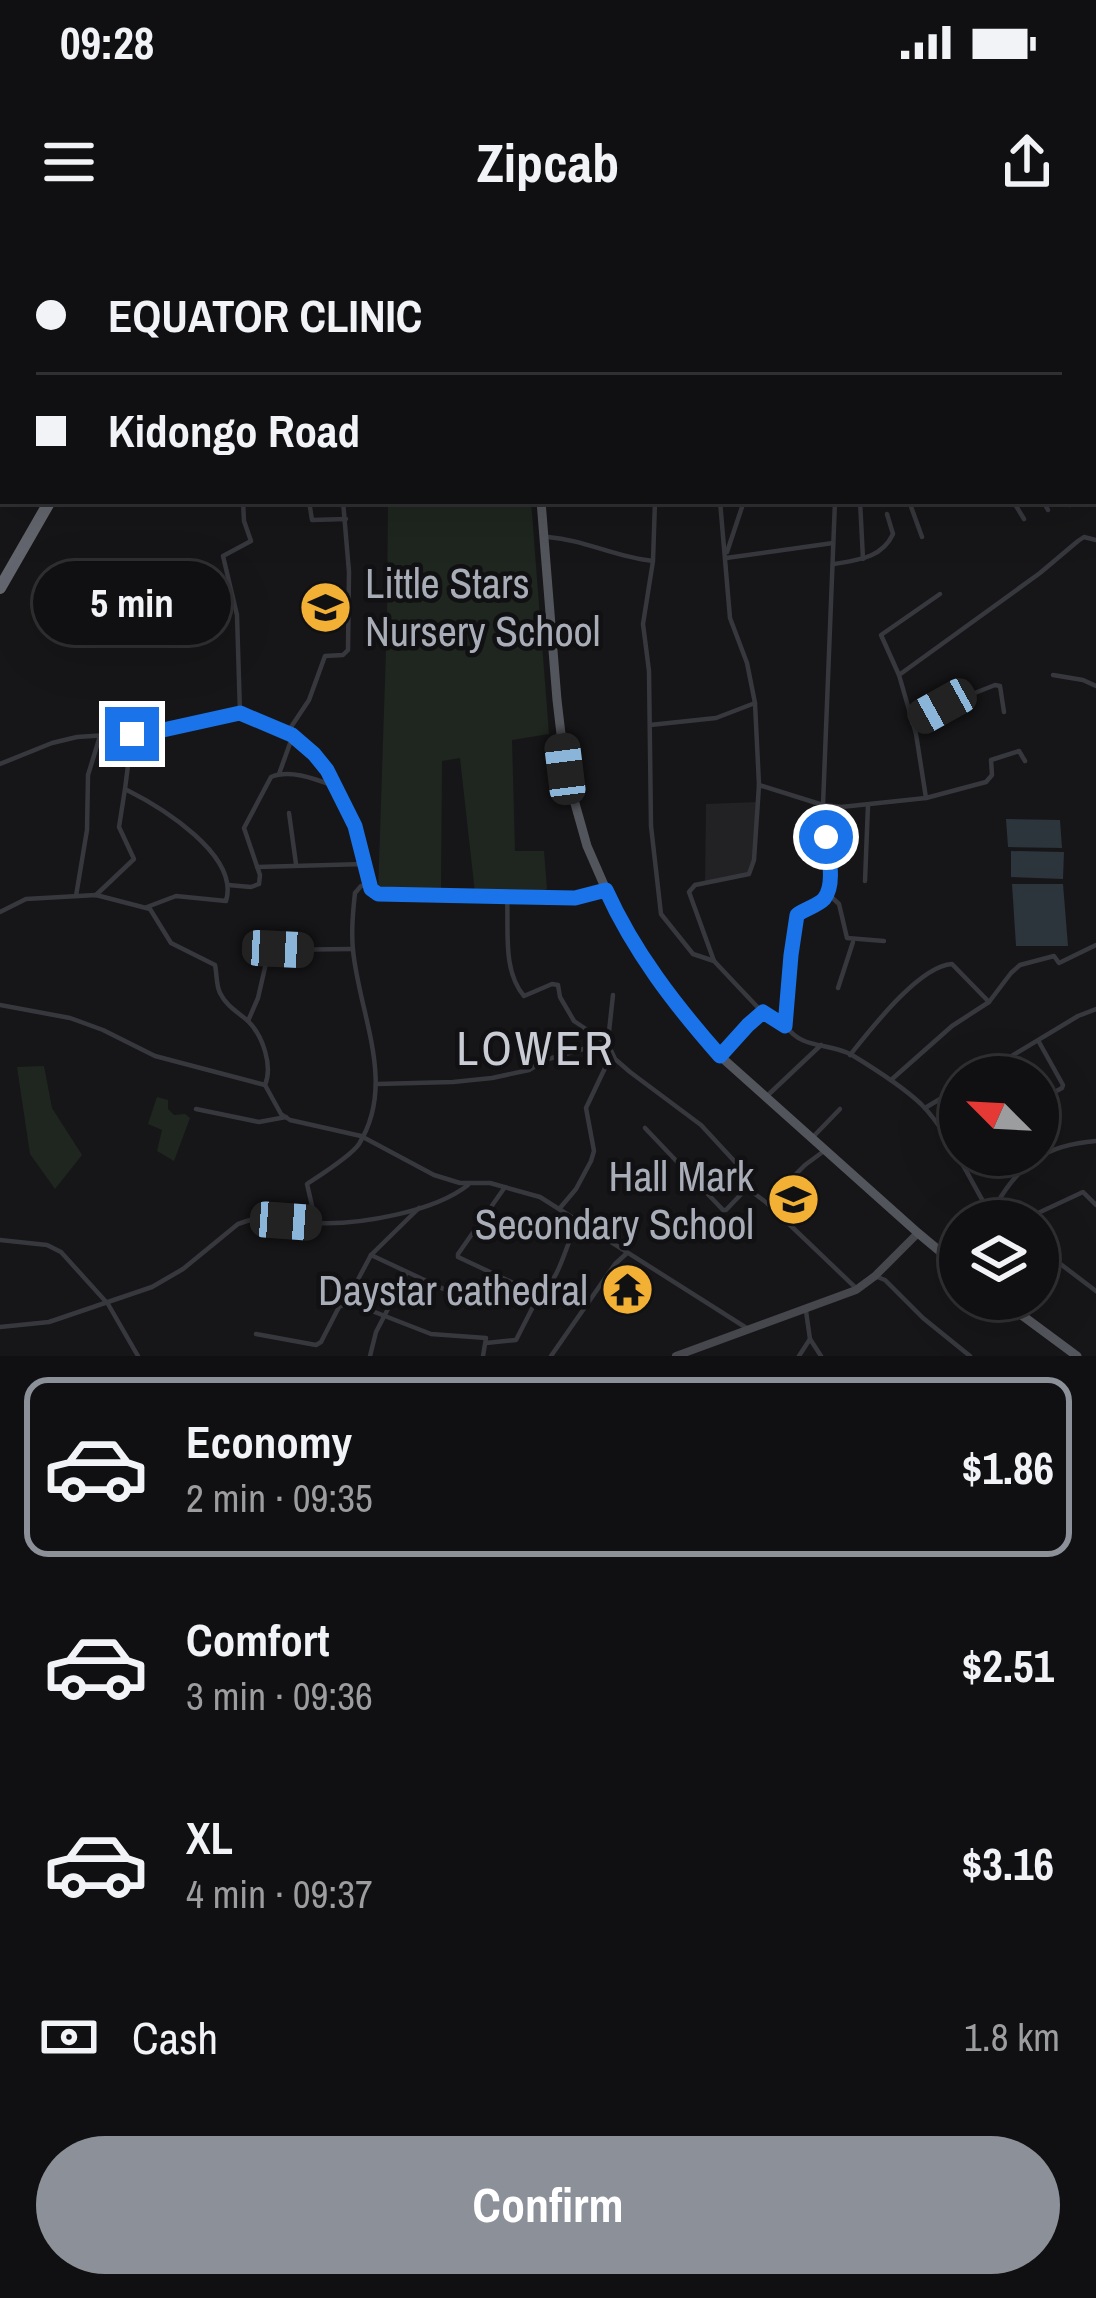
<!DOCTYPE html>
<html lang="en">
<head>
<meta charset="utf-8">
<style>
  body { margin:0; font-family:"Archivo Narrow",sans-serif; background:#1e1e20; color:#f1f3f6; height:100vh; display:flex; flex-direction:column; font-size:45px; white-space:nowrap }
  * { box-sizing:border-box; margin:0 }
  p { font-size:39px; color:#9c9d9f }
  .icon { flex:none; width:66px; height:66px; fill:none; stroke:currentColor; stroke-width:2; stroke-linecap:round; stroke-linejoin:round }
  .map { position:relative; height:1116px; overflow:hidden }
  .panel { display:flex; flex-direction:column; background:#101012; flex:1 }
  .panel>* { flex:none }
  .guide { position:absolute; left:0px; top:0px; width:1098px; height:264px; box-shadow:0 12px 48px #0002,0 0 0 3px #303032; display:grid; align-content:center; height:264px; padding:0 36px; background:#101012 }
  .needle { width:78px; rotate:294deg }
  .controls { position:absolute; left:939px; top:816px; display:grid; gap:24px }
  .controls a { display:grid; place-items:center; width:120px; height:120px; border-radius:50%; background:#101012; box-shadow:0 12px 48px #0002,0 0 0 3px #303032; font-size:60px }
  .end { position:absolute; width:54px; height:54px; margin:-27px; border:15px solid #1a73e8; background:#fff; box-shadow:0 0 0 6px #fff }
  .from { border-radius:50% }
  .bubble { position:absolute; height:84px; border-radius:42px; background:#101012; box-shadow:0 12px 48px #0002,0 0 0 3px #303032; font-size:39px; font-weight:700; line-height:84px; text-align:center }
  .car { position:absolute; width:36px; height:72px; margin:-36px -18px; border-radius:15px; box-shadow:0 0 9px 3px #0007; background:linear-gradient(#222 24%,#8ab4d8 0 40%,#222 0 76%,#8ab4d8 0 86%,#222 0) }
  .guide b { display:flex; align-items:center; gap:42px; height:114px; font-size:45px }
  .guide b+b { border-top:3px solid #303032 }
  .guide i { width:30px; height:30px; background:#f1f3f6 }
  ul { padding:21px 0 0; list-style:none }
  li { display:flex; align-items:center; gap:36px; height:180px; margin:0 24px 18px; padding:0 12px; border:6px solid transparent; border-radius:24px }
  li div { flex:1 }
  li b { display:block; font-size:45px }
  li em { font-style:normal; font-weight:700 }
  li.on { border-color:#8c9099 }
  li>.icon { width:108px; height:108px; stroke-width:1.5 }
  .pay { display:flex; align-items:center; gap:30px; height:132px; padding:0 36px; font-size:45px }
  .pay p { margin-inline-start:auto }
  .cta { display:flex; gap:24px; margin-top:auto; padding:24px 36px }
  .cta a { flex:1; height:138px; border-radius:72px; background:#8c9099; color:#fff; font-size:48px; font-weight:700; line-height:138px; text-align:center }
  .status { display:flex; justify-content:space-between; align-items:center; height:84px; padding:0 60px; background:#101012; direction:ltr }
  .status svg { height:33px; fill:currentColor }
  header { display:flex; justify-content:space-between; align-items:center; height:156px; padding:0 36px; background:#101012; font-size:54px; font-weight:700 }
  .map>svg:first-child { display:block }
  .built { fill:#222225 }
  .green { fill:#1e261f }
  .water { fill:#2c353c }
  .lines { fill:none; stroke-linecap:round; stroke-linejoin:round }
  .street { stroke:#37383d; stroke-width:4.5 }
  .secondary { stroke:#45474d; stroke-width:8 }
  .primary { stroke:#53555c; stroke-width:9 }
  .highway { stroke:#63666e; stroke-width:12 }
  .route { stroke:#1a73e8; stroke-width:15 }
  .labels { text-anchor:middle; stroke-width:9; stroke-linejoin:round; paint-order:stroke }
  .poi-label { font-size:42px; fill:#a8adb8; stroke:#111113; text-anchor:end }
  .quarter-label { font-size:48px; letter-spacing:3px; fill:#c9ccd4; stroke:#111113 }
</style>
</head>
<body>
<div class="status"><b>09:28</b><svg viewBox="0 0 49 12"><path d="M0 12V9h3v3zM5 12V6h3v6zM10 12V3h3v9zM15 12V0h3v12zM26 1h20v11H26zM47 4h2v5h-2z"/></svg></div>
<header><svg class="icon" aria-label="menu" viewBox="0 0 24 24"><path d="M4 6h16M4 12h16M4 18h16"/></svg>Zipcab<svg class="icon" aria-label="share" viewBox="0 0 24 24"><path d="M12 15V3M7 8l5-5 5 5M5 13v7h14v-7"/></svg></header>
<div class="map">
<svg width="1096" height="1116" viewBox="0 0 1096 1116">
  <rect width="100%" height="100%" fill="#161618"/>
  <path class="built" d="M 758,562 L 752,628 L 749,634 L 705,643 L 706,564 Z"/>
  <g class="green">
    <path d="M 388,261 L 531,261 L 549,494 L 512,500 L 515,611 L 544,611 L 547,649 L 533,655 L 475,653 L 460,518 L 442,521 L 441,652 L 378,654 L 387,379 Z"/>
    <path d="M 44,826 L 52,868 L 82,915 L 55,949 L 30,914 L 17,827 Z"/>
    <path d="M 157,857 L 168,860 L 168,869 L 174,875 L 185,874 L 190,878 L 174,921 L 157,911 L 162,890 L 148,884 Z"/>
  </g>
  <g class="water">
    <path d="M 1006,579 L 1060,580 L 1062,608 L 1008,607 Z"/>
    <path d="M 1011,611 L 1064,612 L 1063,639 L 1011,637 Z"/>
    <path d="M 1012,644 L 1063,644 L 1068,706 L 1016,706 Z"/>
  </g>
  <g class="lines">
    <g class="street">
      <path d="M 611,0 L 612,3"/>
      <path d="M 749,0 L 749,3"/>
      <path d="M 787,0 L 788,3"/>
      <path d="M 848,2 L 880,0"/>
      <path d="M 1095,100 L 1096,100"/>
      <path d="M 1095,163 L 1096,169"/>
      <path d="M 1095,188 L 1096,188"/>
      <path d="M 309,261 L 312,280 L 346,279"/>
      <path d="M 655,261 L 653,321 L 643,384 L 649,431 L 651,586 L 661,674 L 693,714 L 714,721 L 763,773 L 786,786"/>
      <path d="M 835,261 L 823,565 L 830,624 L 829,643 L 823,660 L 797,675 L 791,715 L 786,786 C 802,810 829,802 852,815 C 875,829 902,846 921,864 C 947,890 968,936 987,968"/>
      <path d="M 860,261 L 863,319"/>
      <path d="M 909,261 L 922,297"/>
      <path d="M 1013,261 L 1024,279"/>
      <path d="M 1043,261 L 1048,270"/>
      <path d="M 1068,261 L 1070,265"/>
      <path d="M 346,262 L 376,261"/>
      <path d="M 548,297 C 586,300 614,317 653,321"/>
      <path d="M 727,312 L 744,261"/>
      <path d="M 726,318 L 833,303"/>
      <path d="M 834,324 C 858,320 882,318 893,294 L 887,274"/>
      <path d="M 899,435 L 881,395 L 940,354"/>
      <path d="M 1053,435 L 1083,440 L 1096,446"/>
      <path d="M 240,473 L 237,375 L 223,316 L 251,301 L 244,281 L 243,261"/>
      <path d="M 912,483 L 942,466 L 995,445 L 1000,446 L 1004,472"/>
      <path d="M 650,485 L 716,478 L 755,463"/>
      <path d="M 289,490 L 309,460 L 325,416 L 343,415 L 348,410 L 349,332 L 343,261"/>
      <path d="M 132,494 L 125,549 C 161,567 240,615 226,661 L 176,656 L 147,667"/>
      <path d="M 0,524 L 52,503 L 77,497 L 154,492 L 240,473 L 293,495 L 314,514 L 327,530 L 355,586 L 371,649 L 376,653 L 575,659 L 606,650"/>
      <path d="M 279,534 L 293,495"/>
      <path d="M 759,545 L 823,565 L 841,567 L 926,558 L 916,494 L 899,435 L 1040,333 L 1078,301 L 1084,297 L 1096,300"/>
      <path d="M 926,558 L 986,542 L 992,535 L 991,520 L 1019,511 L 1025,521"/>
      <path d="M 289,573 L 296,624"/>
      <path d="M 257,627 L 365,624"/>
      <path d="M 865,641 L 868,565"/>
      <path d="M 228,645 L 251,647 L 259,644 L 260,635 L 244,588 L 271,537 C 290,529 315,539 334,546"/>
      <path d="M 827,653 L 839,664 L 847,698 L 884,701"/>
      <path d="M 96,655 L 134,619 L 119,587 L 125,549"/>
      <path d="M 76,656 L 87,590 L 88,535 L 100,496"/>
      <path d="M 507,657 C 509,689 502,730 524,756 L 552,744 L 558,745 L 560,757 L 574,781 L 608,804 L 615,819 L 630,832 L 701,885 L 737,924 L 747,948 L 767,963 L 858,1050"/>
      <path d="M 0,672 L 26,659 L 96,655 L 150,669 L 171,703 L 215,725 C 217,734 216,745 220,753 C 227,767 238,772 248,781 C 263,796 273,826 265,845"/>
      <path d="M 714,721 L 689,652 L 695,645 L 749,634 L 754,620 L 759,545 L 755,463 L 747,423 L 730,378 L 720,261"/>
      <path d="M 838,748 L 853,702"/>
      <path d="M 0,765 L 70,778 L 103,790 L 155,816 L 265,845"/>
      <path d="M 248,781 L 258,758 L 269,710 L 353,709"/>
      <path d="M 720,815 L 748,785 L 763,773"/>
      <path d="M 850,815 C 871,789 919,726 952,724 L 989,762"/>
      <path d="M 977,837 L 1078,776 L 1096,769"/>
      <path d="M 891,840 L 952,786 L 989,762 L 1011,733 L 1020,725 L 1054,716 L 1059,723 L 1096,705"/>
      <path d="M 377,844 L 453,842 L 492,838 L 529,830 L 545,820 L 604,803"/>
      <path d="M 265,845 L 281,874 L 290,880 L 361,896 L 434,935 L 460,943 L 490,943 L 540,957 L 745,1087"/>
      <path d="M 768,855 L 821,805"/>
      <path d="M 1038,861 L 1062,848 L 1063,845 L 1039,802"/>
      <path d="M 925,868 L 960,847"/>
      <path d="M 196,869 L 259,882 L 286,877"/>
      <path d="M 645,888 L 723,970 L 726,970 L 747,948"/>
      <path d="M 811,899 L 840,869"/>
      <path d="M 505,947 L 458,1014 L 458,1017 L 539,1055"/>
      <path d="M 767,963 L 805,925 L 824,911"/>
      <circle cx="992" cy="971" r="7"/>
      <path d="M 996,965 C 1020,923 1046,905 1096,901"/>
      <path d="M 560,968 L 576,949 L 591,921 L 594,911 L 586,868 L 605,828 L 613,755"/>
      <path d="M 1021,981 L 1083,952 L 1096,965"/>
      <path d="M 316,983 L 307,944 C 319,936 351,916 359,904 C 397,843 359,774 353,710 C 351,691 353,670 355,653 L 361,646 L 370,645"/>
      <path d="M 0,1000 L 47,1005 L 61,1012 L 108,1064 L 138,1116"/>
      <path d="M 1038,1007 L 1096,1051"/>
      <path d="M 371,1015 L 482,1067 L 489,1065 L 500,1037"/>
      <path d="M 948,1018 L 960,1004"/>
      <path d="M 875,1036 L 885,1040 L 923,1078 L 970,1116"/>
      <path d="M 346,1062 L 371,1015 L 419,968"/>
      <path d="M 806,1071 L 810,1099 L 821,1116"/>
      <path d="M 0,1087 L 49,1082 L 152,1047 L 183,1029 L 238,984 L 250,980 C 271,976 294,982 316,983 C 359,985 434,972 468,945"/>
      <path d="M 256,1094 L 316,1105 L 321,1102 L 339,1067 L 349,1062 L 431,1094 L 486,1098 L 483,1116"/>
      <path d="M 486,1103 L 516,1100 L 539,1055 C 562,1037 564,1007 578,982"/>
      <path d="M 370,1116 L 376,1092 L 406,1034"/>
      <path d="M 551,1116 L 615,1024 L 626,1014"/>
      <path d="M 799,1116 L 810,1099"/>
    </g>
    <path class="secondary" d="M 676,1116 L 856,1050 L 875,1036 L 918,993"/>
    <g class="primary">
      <path d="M 512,0 L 512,3"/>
      <path d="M 541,261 L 557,460 L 565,528 L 587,606 L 618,677 L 672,760 L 720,816 L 918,993 L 960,1028"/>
      <path d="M 1000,1059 L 1077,1116"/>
    </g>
    <g class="highway">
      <path d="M 174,3 L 175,0"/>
      <path d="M 0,348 L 50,261"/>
    </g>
  </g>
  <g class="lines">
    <path class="route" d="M 132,494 L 154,492 L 240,473 L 292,495 L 314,514 L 327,530 L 355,586 L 371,649 L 378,654 L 575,658 L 606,650 C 634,712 675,765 720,816 L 748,785 L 763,772 L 785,786 L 791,715 L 797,675 C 805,669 817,666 824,659 C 836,644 828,614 826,597"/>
  </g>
  <defs>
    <symbol id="school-disc" viewBox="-11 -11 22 22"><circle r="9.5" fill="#f2b134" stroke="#111113"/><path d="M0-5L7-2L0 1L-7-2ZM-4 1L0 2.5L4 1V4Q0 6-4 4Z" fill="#111"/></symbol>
    <symbol id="temple-disc" viewBox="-11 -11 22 22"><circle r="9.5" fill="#f2b134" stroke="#111113"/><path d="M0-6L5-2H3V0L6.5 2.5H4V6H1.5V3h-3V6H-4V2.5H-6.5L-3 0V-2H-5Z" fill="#111"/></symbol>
  </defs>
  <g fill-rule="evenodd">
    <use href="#school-disc" x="296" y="338" width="59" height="59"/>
    <use href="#school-disc" x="764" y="930" width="59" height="59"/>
    <use href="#temple-disc" x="598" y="1020" width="59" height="59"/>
  </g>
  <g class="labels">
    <g class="poi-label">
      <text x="365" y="358" text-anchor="start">Little Stars<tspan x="365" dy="48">Nursery School</tspan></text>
      <text x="754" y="951">Hall Mark<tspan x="754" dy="48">Secondary School</tspan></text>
      <text x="588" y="1065">Daystar cathedral</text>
    </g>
    <g class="quarter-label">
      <text x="536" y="825">LOWER</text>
    </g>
  </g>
</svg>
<div class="controls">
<a><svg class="needle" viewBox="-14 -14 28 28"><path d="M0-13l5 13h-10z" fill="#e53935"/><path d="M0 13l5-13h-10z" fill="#9c9d9f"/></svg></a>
<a><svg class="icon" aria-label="layers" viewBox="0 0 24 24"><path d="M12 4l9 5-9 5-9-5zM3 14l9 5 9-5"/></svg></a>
</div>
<i class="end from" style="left:826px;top:597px"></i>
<i class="end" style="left:132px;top:494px"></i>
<div class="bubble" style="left:33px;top:321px;width:198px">5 min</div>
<i class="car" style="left:942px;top:466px;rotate:241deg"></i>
<i class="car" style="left:565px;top:529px;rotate:353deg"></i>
<i class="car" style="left:278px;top:709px;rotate:93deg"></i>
<i class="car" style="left:286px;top:981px;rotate:94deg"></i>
<div class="guide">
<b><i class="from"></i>EQUATOR CLINIC</b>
<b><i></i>Kidongo Road</b>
</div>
</div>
<section class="panel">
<ul>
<li class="on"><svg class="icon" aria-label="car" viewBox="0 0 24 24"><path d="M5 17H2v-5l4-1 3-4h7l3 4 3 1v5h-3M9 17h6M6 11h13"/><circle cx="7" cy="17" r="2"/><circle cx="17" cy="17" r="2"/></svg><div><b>Economy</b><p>2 min · 09:35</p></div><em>$1.86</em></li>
<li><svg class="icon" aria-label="car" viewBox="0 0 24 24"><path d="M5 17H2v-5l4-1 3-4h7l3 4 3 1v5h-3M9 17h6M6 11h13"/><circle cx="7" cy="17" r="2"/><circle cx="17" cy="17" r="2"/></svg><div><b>Comfort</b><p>3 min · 09:36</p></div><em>$2.51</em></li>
<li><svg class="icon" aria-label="car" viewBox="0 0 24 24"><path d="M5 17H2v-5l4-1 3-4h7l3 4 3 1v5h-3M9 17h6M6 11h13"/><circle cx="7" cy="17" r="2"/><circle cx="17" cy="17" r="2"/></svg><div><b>XL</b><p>4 min · 09:37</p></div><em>$3.16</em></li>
</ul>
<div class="pay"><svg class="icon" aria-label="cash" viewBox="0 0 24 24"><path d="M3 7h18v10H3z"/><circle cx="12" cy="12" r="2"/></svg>Cash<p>1.8 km</p></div>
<div class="cta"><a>Confirm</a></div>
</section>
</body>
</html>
